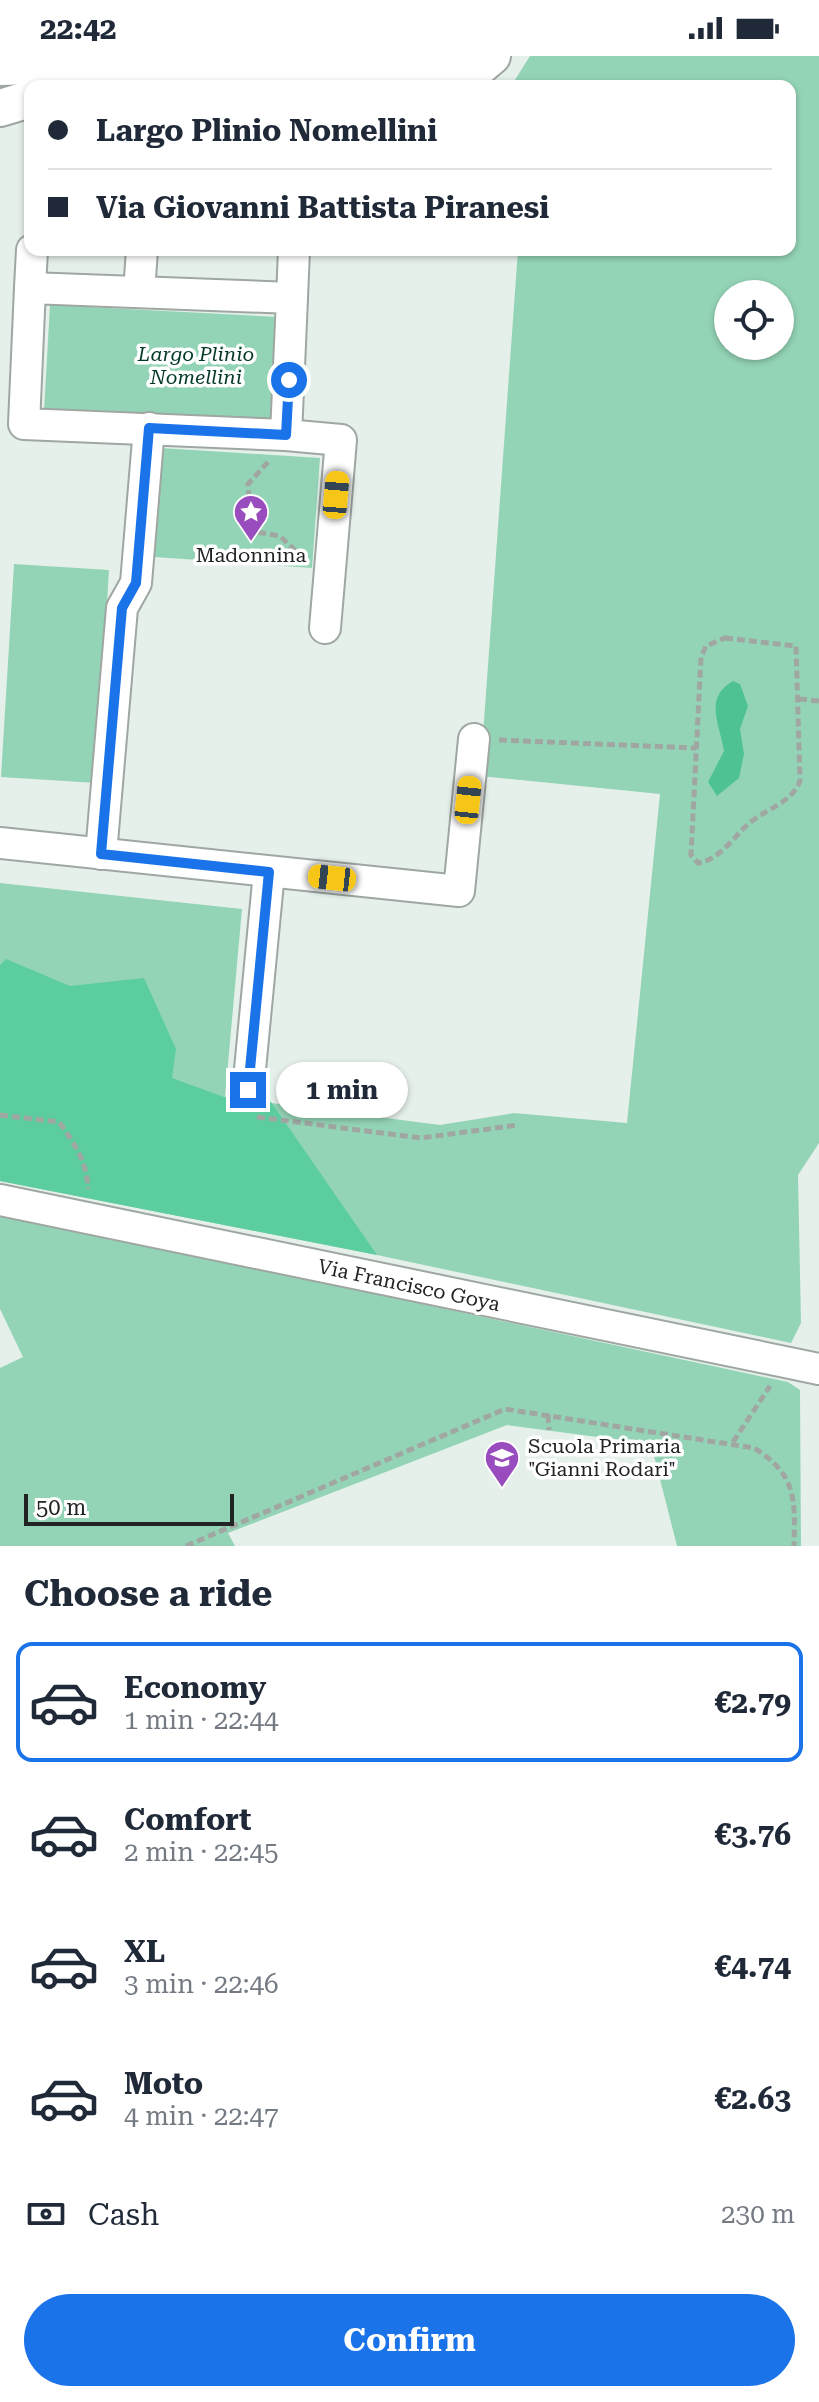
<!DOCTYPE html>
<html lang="en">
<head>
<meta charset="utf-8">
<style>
  body { margin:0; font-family:"Roboto Serif",serif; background:#f6f6f7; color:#1f2937; height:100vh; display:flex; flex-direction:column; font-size:30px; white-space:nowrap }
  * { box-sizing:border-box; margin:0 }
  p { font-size:26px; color:#747a83 }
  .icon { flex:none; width:44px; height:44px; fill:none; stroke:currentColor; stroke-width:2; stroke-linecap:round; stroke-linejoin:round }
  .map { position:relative; height:1490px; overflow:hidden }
  .panel { display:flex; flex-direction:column; background:#fff; flex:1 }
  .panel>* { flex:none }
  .top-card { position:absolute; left:24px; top:24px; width:772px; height:176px; border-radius:16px; box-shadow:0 2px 6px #0004; display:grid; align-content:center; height:176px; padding:0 24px; background:#fff }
  .fabs { position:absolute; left:714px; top:224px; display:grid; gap:16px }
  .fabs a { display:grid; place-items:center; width:80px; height:80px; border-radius:50%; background:#fff; box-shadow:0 2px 6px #0004; font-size:40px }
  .scale { position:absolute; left:24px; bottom:20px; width:210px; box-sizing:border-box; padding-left:8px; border:4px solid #212422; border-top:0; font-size:22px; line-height:28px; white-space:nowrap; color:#212422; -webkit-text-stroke:6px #fff; paint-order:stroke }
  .end { position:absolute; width:36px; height:36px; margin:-18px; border:10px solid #1a73e8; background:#fff; box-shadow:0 0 0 4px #fff }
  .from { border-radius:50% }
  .bubble { position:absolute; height:56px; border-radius:28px; background:#fff; box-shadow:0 2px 6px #0004; font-size:26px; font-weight:700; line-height:56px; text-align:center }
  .car { position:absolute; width:24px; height:48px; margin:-24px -12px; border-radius:10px; box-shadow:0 0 6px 2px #0007; background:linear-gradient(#f5c518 24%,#345 0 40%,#f5c518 0 76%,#345 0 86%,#f5c518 0) }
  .top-card b { display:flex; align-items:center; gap:28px; height:76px; font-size:30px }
  .top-card b+b { border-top:2px solid #e0e1e3 }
  .top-card i { width:20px; height:20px; background:#1f2937 }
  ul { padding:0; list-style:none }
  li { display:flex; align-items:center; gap:24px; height:120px; margin:0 16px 12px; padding:0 8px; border:4px solid transparent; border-radius:16px }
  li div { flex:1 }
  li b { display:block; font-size:30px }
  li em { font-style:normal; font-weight:700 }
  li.current { border-color:#1a73e8 }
  li>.icon { width:72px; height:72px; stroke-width:1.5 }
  h2 { padding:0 24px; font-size:36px; line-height:96px }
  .pay { display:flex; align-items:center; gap:20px; height:88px; padding:0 24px; font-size:30px }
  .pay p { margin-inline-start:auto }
  .primary-button { display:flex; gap:16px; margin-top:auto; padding:16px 24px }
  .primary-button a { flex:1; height:92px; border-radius:48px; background:#1a73e8; color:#fff; font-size:32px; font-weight:700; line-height:92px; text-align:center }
  .status { display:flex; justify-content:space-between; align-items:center; height:56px; padding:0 40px; background:#fff; direction:ltr }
  .status svg { height:22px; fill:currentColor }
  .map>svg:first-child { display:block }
  .green { fill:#94d4b6; fill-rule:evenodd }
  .forest { fill:#5bcd9e }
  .water { fill:#4fc294 }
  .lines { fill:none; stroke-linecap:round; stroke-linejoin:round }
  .minor-casing { stroke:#9ea7a2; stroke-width:34 }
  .tertiary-casing { stroke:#9ea7a2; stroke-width:40 }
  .path { stroke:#a0a7a3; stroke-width:5; stroke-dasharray:8 4; stroke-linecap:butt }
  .minor { stroke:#fff; stroke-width:30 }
  .tertiary { stroke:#fff; stroke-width:36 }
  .route { stroke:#1a73e8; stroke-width:10 }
  .labels { text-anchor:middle; stroke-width:7; stroke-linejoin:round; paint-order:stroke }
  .park-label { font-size:20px; font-style:italic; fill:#053927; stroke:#fff }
  .poi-label { font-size:20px; fill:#212422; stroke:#fff }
  .street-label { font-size:20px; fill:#212422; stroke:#fff }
</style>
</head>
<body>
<div class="status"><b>22:42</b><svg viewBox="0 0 49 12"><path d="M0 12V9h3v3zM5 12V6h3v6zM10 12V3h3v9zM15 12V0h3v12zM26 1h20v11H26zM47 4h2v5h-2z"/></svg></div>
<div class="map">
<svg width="819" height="1490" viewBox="0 0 819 1490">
  <rect width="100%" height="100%" fill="#e6f0ea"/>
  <g class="green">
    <path d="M 530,0 L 819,0 L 819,1087 L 798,1119 L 801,1267 L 791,1287 L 377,1199 L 0,1125 L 0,827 L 242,853 L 225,1041 L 440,1069 L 514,1057 L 627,1067 L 660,738 L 480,720 L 518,194 L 790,194 L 790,30 L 511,30 ZM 728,238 L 780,238 L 780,290 L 728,290 Z"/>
    <path d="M 50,249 L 279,261 L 273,367 L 44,355 Z"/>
    <path d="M 161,392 L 320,402 L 312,512 L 154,501 Z"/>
    <path d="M 14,508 L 109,514 L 96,727 L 1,721 Z"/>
    <path d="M 0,1158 L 788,1326 L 800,1334 L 801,1490 L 677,1490 L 651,1388 L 507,1369 L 228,1477 L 235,1490 L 0,1490 L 0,1312 L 23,1301 L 0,1253 Z"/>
  </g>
  <path class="forest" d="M 6,903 L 70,930 L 144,922 L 176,993 L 172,1022 L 224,1041 L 271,1046 L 377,1199 L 0,1125 L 0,909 Z"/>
  <path class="water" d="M 733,625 L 740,628 L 748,650 L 740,673 L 744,698 L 739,722 L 717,740 L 708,726 L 724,695 C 720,668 703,642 733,625 Z"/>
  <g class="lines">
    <defs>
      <g id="minor">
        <path d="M 30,232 L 292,242 L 286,379 L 24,368 Z"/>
        <path d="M 30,232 L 32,194"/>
        <path d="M 139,236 L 142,194"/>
        <path d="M 292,242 L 294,194"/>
        <path d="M 286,379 L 341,384 L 325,572"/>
        <path d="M 0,787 L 459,835 L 474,683"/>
        <path d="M 101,798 L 122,552 L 136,527 L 149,372"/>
        <path d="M 248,1034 L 269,816"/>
        <path d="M 0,1144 L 819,1313"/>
      </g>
      <g id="tertiary">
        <path d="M 0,11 L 138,7 L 416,10 L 447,0"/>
        <path d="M 448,30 L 466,22 L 492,0"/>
        <path d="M 0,52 L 30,43"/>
      </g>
    </defs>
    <use href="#minor" class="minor-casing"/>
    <use href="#tertiary" class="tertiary-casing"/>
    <g class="path">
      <path d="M 268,406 L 248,428 L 251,475 L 280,480 L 303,502"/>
      <path d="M 725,582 L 796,590 L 800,725 C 791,747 770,751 752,765 C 735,778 722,803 698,807 L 691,799 L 701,601 L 706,590 Z"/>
      <path d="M 799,643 L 819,645"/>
      <path d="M 499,684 L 696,692"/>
      <path d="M 0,1059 L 59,1066 C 75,1088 87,1106 88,1133"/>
      <path d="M 257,1061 L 421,1082 L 518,1069"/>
      <path d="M 548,1359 L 549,1374"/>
      <path d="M 733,1386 L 770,1330"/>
      <path d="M 186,1490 L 505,1353 L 754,1392 C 797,1419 795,1443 794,1490"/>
    </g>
    <use href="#minor" class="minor"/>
    <use href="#tertiary" class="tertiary"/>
  </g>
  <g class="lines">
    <path class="route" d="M 248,1034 L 269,816 L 101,798 L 122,552 L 136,527 L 149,372 L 286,379 L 289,324"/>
  </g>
  <defs>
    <symbol id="sight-pin" viewBox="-11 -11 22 30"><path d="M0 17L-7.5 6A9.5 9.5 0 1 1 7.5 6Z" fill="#994cbd" stroke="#fff"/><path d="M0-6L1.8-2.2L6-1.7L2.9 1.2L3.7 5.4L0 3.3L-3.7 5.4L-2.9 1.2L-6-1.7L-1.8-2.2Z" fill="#fff"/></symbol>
    <symbol id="school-pin" viewBox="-11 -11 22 30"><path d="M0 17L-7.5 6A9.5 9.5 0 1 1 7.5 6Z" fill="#994cbd" stroke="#fff"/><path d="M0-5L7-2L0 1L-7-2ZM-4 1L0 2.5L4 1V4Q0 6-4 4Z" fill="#fff"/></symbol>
  </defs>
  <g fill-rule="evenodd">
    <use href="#sight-pin" x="231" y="436" width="40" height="54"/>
    <use href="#school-pin" x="482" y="1382" width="40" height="54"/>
  </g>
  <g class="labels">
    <g class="park-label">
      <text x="196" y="305">Largo Plinio<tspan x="196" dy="23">Nomellini</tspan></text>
    </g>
    <g class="poi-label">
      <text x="251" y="506">Madonnina</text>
      <text x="528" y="1397" text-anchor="start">Scuola Primaria<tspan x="528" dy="23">"Gianni Rodari"</tspan></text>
    </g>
    <g class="street-label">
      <text transform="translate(409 1229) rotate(12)" y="7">Via Francisco Goya</text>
    </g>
  </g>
</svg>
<div class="fabs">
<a><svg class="icon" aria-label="locate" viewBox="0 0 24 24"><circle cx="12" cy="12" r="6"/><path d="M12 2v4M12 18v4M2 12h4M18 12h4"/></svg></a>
</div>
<div class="scale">50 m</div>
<i class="end from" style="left:289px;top:324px"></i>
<i class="end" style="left:248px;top:1034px"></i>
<div class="bubble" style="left:276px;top:1006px;width:132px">1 min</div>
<i class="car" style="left:336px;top:439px;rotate:5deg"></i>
<i class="car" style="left:468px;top:744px;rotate:6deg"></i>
<i class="car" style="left:332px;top:822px;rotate:276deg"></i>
<div class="top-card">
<b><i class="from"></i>Largo Plinio Nomellini</b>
<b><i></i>Via Giovanni Battista Piranesi</b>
</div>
</div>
<section class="panel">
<h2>Choose a ride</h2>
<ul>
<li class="current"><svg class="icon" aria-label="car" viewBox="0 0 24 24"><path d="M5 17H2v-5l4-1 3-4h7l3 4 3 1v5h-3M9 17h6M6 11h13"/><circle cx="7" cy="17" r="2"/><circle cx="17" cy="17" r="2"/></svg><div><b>Economy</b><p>1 min · 22:44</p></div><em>€2.79</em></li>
<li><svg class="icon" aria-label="car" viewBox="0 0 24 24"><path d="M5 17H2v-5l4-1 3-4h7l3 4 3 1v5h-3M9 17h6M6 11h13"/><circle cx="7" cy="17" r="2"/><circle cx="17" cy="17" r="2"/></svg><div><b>Comfort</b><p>2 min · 22:45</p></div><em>€3.76</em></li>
<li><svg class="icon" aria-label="car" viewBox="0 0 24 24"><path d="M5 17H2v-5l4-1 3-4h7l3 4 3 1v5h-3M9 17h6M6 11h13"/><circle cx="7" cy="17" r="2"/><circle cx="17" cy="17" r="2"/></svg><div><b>XL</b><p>3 min · 22:46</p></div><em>€4.74</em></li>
<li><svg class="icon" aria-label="car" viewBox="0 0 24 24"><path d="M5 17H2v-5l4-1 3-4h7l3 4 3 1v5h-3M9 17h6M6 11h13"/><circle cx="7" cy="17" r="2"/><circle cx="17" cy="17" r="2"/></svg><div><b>Moto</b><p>4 min · 22:47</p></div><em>€2.63</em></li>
</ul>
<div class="pay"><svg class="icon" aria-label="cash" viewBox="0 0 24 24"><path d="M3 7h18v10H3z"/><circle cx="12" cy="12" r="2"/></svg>Cash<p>230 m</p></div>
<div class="primary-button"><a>Confirm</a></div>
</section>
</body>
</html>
